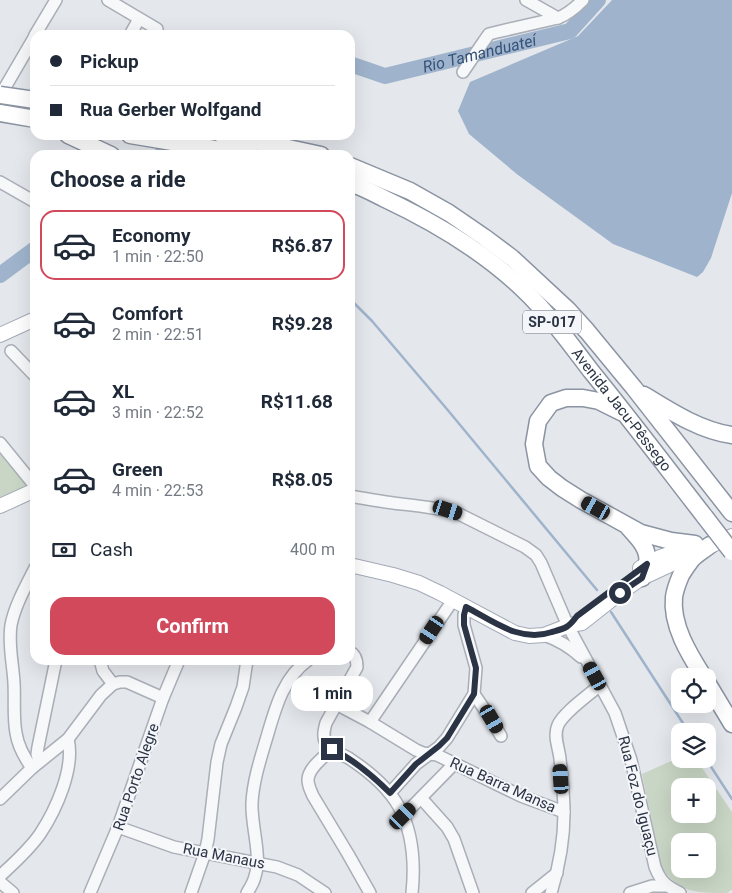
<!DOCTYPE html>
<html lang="en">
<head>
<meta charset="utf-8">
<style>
  body { margin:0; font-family:Roboto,sans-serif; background:#f2f2f3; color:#1f2937; height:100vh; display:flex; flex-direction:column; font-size:19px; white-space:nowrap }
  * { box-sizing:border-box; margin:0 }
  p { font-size:16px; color:#747a83 }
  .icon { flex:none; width:28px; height:28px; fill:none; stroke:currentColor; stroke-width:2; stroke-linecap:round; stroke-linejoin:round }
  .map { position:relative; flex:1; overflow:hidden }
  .details { position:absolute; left:30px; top:150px; width:325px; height:515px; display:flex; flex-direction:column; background:#fff; border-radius:15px; box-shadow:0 5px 20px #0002 }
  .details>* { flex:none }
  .hud { position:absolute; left:30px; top:30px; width:325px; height:110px; border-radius:15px; box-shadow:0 5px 20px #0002; display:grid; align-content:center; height:110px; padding:0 20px; background:#fff }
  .buttons { position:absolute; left:671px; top:668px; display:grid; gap:10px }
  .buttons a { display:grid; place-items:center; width:45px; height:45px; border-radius:10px; background:#fff; box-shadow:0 5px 20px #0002; font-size:25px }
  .end { position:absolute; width:22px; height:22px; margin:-11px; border:6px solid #2b3445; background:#fff; box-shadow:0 0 0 2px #fff }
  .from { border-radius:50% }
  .bubble { position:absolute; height:35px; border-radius:15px; background:#fff; box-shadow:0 5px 20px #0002; font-size:16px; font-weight:700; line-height:35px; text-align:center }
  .car { position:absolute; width:15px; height:30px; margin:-15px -8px; border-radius:6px; box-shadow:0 0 4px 1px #0007; background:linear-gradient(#222 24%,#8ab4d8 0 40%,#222 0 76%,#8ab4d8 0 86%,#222 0) }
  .hud b { display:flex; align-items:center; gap:18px; height:48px; font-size:19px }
  .hud b+b { border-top:1px solid #e0e1e3 }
  .hud i { width:12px; height:12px; background:#1f2937 }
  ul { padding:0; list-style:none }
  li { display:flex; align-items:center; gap:15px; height:70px; margin:0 10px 8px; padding:0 10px; border:2px solid transparent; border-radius:15px }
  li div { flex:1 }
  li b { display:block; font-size:19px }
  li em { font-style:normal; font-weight:700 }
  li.selected { border-color:#d1495b }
  li>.icon { width:45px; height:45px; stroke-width:1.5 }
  h2 { padding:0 20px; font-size:22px; line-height:60px }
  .pay { display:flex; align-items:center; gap:12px; height:55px; padding:0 20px; font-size:19px }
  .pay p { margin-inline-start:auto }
  .button { display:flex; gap:10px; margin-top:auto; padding:10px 20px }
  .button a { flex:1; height:58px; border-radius:15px; background:#d1495b; color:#fff; font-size:20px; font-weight:700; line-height:58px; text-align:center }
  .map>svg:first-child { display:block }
  .green { fill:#c9d6c5; fill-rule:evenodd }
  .water { fill:#9fb4cc }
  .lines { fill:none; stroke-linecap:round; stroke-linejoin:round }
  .stream { stroke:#9fb4cc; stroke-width:2.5 }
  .river { stroke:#9fb4cc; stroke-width:16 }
  .minor-casing { stroke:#a9aeb7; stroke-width:14 }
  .major-casing { stroke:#a3abb8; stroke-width:16 }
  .highway-casing { stroke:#8b94a3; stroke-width:19 }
  .minor { stroke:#f7f8fa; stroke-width:11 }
  .major { stroke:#fff; stroke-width:14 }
  .highway { stroke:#fff; stroke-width:16 }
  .highway-bridge-casing { stroke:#8b94a3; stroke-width:19; stroke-linecap:butt }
  .highway-bridge { stroke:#fff; stroke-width:16 }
  .route { stroke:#2b3445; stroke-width:6 }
  .labels { text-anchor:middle; stroke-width:4; stroke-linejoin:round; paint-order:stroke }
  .shield { fill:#f4f6f9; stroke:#676e7b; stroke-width:1 }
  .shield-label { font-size:14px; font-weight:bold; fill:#2b3445 }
  .street-label { font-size:15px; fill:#2b3445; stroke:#f4f6f9 }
  .water-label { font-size:16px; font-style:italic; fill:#34527a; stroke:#f4f6f9 }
</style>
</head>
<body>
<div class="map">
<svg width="732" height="893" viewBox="0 0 732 893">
  <rect width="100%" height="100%" fill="#e4e7ec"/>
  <g class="green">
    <path d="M 0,449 L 30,486 L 0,500 Z"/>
    <path d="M 680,757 L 680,759 L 696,759 L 732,812 L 732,890 L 727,893 C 696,893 678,893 661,866 L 642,774 ZM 680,786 L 708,786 L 708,814 L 680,814 ZM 680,841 L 708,841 L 708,869 L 680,869 Z"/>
  </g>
  <path class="water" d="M 612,0 L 732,0 L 732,193 L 711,258 L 703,272 L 697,277 L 613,244 L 518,175 L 469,134 L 458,111 L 470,82 L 578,36 Z"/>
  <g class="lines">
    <g class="stream">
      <path d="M 162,154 L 163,155"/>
      <path d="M 350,299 L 372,321 L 446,408 L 597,590"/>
      <path d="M 611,612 L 688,731"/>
      <path d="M 706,759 L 732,799"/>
    </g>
    <g class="river">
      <path id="s1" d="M 350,64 L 385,76 L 570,31 L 598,0"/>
      <path d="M 161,155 L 182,135"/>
      <path d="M 0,275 L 35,249"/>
    </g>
    <defs>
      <g id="minor">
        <path d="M 108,0 L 157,29"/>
        <path d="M 526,0 L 558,18"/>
        <path d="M 35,35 L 56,0"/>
        <path d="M 130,35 L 139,19"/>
        <path d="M 463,72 L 484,41 L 489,34 L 497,32 L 558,18 C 568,14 575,8 583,0"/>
        <path d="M 0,96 L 35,36"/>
        <path d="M 0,182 L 35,202"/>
        <path d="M 11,351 L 35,376"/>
        <path d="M 0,443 L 35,486"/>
        <path d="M 350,496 C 367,499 384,502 401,504 C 420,506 440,508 459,514 L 525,547 L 536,555 L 541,563 L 568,626 L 615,713 L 631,760 L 655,867 C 661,882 666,886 680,893"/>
        <path d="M 544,635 C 559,640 569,646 581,657"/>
        <path d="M 350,652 C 356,655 357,661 357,667 L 326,723 C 324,730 322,738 327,745 C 332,752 343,754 350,759 C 368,771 388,787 399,807 C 413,833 415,864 412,893"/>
        <path d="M 100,660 L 103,671 L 113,684"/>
        <path d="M 474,694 L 491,719 L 501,736"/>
        <path d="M 336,704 L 370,722 L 416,750 L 423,753 L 437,755 L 521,796 L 564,812"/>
        <path d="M 370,722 L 453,600"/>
        <path d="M 332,749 C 324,757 308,768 308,780 C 308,786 311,791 313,796 L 348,854 L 370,893"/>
        <path d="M 39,762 L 37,754 L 38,747 L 56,660"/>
        <path d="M 32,768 C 24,757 18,746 16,733 C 13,717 15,699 14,683 C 13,664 8,644 11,625 C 15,605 26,586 35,568"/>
        <path d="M 390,793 L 416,764 L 439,747 L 447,738 L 474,694 L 476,668 L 464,625 L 464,615 L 466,607"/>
        <path d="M 421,798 L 447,827 L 454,839 L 473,893"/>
        <path d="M 0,799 L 32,768 L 68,739 L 101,695 L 113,684 L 120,682 L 127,682 L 163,698"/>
        <path d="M 403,816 L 454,764"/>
        <path d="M 118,827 L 174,847 L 277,867 L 298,875 L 325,893"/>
        <path d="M 0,876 C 14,863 29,850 40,834 C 56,810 75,768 68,739"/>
        <path d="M 0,882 L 13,893"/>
        <path d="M 90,893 L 118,827 L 163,698 L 179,660"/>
        <path d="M 191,893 L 205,853 L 208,839 L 217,762 L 221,744 L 236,707 L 243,687 L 247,660"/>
        <path d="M 247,893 C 250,888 254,882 255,876 C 262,856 251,826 252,803 C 253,782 260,760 266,740 C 275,710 282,679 308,660"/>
        <path d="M 532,893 L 557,873"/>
        <path d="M 551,893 C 559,867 564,840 564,813 C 564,795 562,777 560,759 C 559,748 553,736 558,725 C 564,712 589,695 600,685"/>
        <path d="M 630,893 L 652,886 L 667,886"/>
      </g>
      <g id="major">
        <path d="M 0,335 L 35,319"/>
        <path d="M 0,506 L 35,490"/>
        <path d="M 350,565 L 393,575 L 419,583 L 440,593 L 515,633 L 529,636 L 544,635 L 570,625 L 582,623 L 620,593 L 642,578 L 732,536"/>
        <path d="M 640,568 L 660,557 L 693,545"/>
      </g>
      <g id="highway">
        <path d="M 0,113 L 35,119"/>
        <path d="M 68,135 L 111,155"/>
        <path d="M 130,135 L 251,155"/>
        <path d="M 222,135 L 284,147 L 321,155"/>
        <path d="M 350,166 L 410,191 L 449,213 L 484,237 L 512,258 L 567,309 L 587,331 L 634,388 L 732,513"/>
        <path id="s2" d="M 350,183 C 362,187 373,193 385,199 C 436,223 488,254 529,295 C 552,318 571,345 591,371 C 630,419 667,468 705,517"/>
        <path d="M 644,395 C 670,411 701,431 732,435"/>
        <path d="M 621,412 L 599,401 L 583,398 L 566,398 L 551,403 L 538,421 L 534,444 L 538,466 L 549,478 L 562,488 L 581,500 L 641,533 L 671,541 L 695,544"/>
        <path d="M 629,528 C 637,537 650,549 647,563 C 646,568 644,573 642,578"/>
        <path d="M 703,676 C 689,654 671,625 674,597 C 675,590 678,582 681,575 C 684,570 688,564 692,559 C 697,554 704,550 710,545"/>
        <path d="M 708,684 L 732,724"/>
      </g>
    </defs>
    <use href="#minor" class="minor-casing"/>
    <use href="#major" class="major-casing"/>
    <use href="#highway" class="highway-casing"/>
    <use href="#minor" class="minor"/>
    <use href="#major" class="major"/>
    <use href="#highway" class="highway"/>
    <defs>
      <g id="highway-bridge">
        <path d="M 0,95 L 35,100"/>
        <path d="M 705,517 L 732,552"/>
      </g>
    </defs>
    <use href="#highway-bridge" class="highway-bridge-casing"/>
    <use href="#highway-bridge" class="highway-bridge"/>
  </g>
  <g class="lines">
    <path class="route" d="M 332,749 C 354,760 372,775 390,793 L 416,764 L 439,746 L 447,738 L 474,694 L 476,668 L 464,625 L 464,615 L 466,607 C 493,621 520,643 552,632 C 566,628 568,628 577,616 L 647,564 L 642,578 L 620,593"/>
  </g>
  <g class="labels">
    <rect class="shield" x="523" y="310.5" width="58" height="23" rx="4"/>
    <g class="shield-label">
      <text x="552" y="327">SP-017</text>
    </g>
    <g class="street-label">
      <text dy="5" stroke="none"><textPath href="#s2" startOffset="360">Avenida Jacu-Pêssego</textPath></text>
      <text transform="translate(136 777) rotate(-71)" y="5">Rua Porto Alegre</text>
      <text transform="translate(503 785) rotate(24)" y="5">Rua Barra Mansa</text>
      <text transform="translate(638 796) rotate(76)" y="5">Rua Foz do Iguaçu</text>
      <text transform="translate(224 856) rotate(11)" y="5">Rua Manaus</text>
    </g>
    <g class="water-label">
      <text dy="6" stroke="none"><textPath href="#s1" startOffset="134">Rio Tamanduateí</textPath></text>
    </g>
  </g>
</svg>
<div class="buttons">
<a><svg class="icon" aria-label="locate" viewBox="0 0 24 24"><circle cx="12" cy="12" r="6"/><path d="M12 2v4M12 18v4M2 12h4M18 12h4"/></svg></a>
<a><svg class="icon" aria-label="layers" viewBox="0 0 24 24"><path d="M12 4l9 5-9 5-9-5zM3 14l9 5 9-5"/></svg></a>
<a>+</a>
<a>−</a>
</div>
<i class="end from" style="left:620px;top:593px"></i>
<i class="end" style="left:332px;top:749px"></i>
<div class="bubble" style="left:291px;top:676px;width:82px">1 min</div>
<i class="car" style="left:596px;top:508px;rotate:299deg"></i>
<i class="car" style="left:448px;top:510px;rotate:108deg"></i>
<i class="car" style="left:432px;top:630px;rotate:214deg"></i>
<i class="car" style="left:595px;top:676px;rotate:331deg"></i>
<i class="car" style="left:492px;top:719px;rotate:150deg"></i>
<i class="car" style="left:561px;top:779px;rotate:356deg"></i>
<i class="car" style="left:403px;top:816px;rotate:45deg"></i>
<div class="hud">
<b><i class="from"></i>Pickup</b>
<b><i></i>Rua Gerber Wolfgand</b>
</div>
<section class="details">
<h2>Choose a ride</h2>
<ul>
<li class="selected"><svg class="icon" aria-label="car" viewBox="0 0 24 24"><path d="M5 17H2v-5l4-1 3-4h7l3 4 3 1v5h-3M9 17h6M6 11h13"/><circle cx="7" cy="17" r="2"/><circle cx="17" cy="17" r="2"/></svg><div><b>Economy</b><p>1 min · 22:50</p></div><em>R$6.87</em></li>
<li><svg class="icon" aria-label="car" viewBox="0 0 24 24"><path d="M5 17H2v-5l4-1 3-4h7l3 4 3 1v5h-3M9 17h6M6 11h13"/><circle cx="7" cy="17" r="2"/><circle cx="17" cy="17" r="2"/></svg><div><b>Comfort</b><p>2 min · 22:51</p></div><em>R$9.28</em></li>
<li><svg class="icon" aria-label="car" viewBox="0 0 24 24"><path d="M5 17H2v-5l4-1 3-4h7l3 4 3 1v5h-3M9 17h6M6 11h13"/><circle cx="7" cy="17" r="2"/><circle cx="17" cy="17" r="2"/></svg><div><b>XL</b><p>3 min · 22:52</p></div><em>R$11.68</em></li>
<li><svg class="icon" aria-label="car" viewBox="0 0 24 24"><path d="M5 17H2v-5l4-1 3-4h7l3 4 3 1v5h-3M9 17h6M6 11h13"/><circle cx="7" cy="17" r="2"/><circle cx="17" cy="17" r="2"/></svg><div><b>Green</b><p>4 min · 22:53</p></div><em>R$8.05</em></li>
</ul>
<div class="pay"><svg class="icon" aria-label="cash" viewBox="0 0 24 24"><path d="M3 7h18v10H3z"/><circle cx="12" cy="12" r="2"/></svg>Cash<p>400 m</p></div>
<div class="button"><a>Confirm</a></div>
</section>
</div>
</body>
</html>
